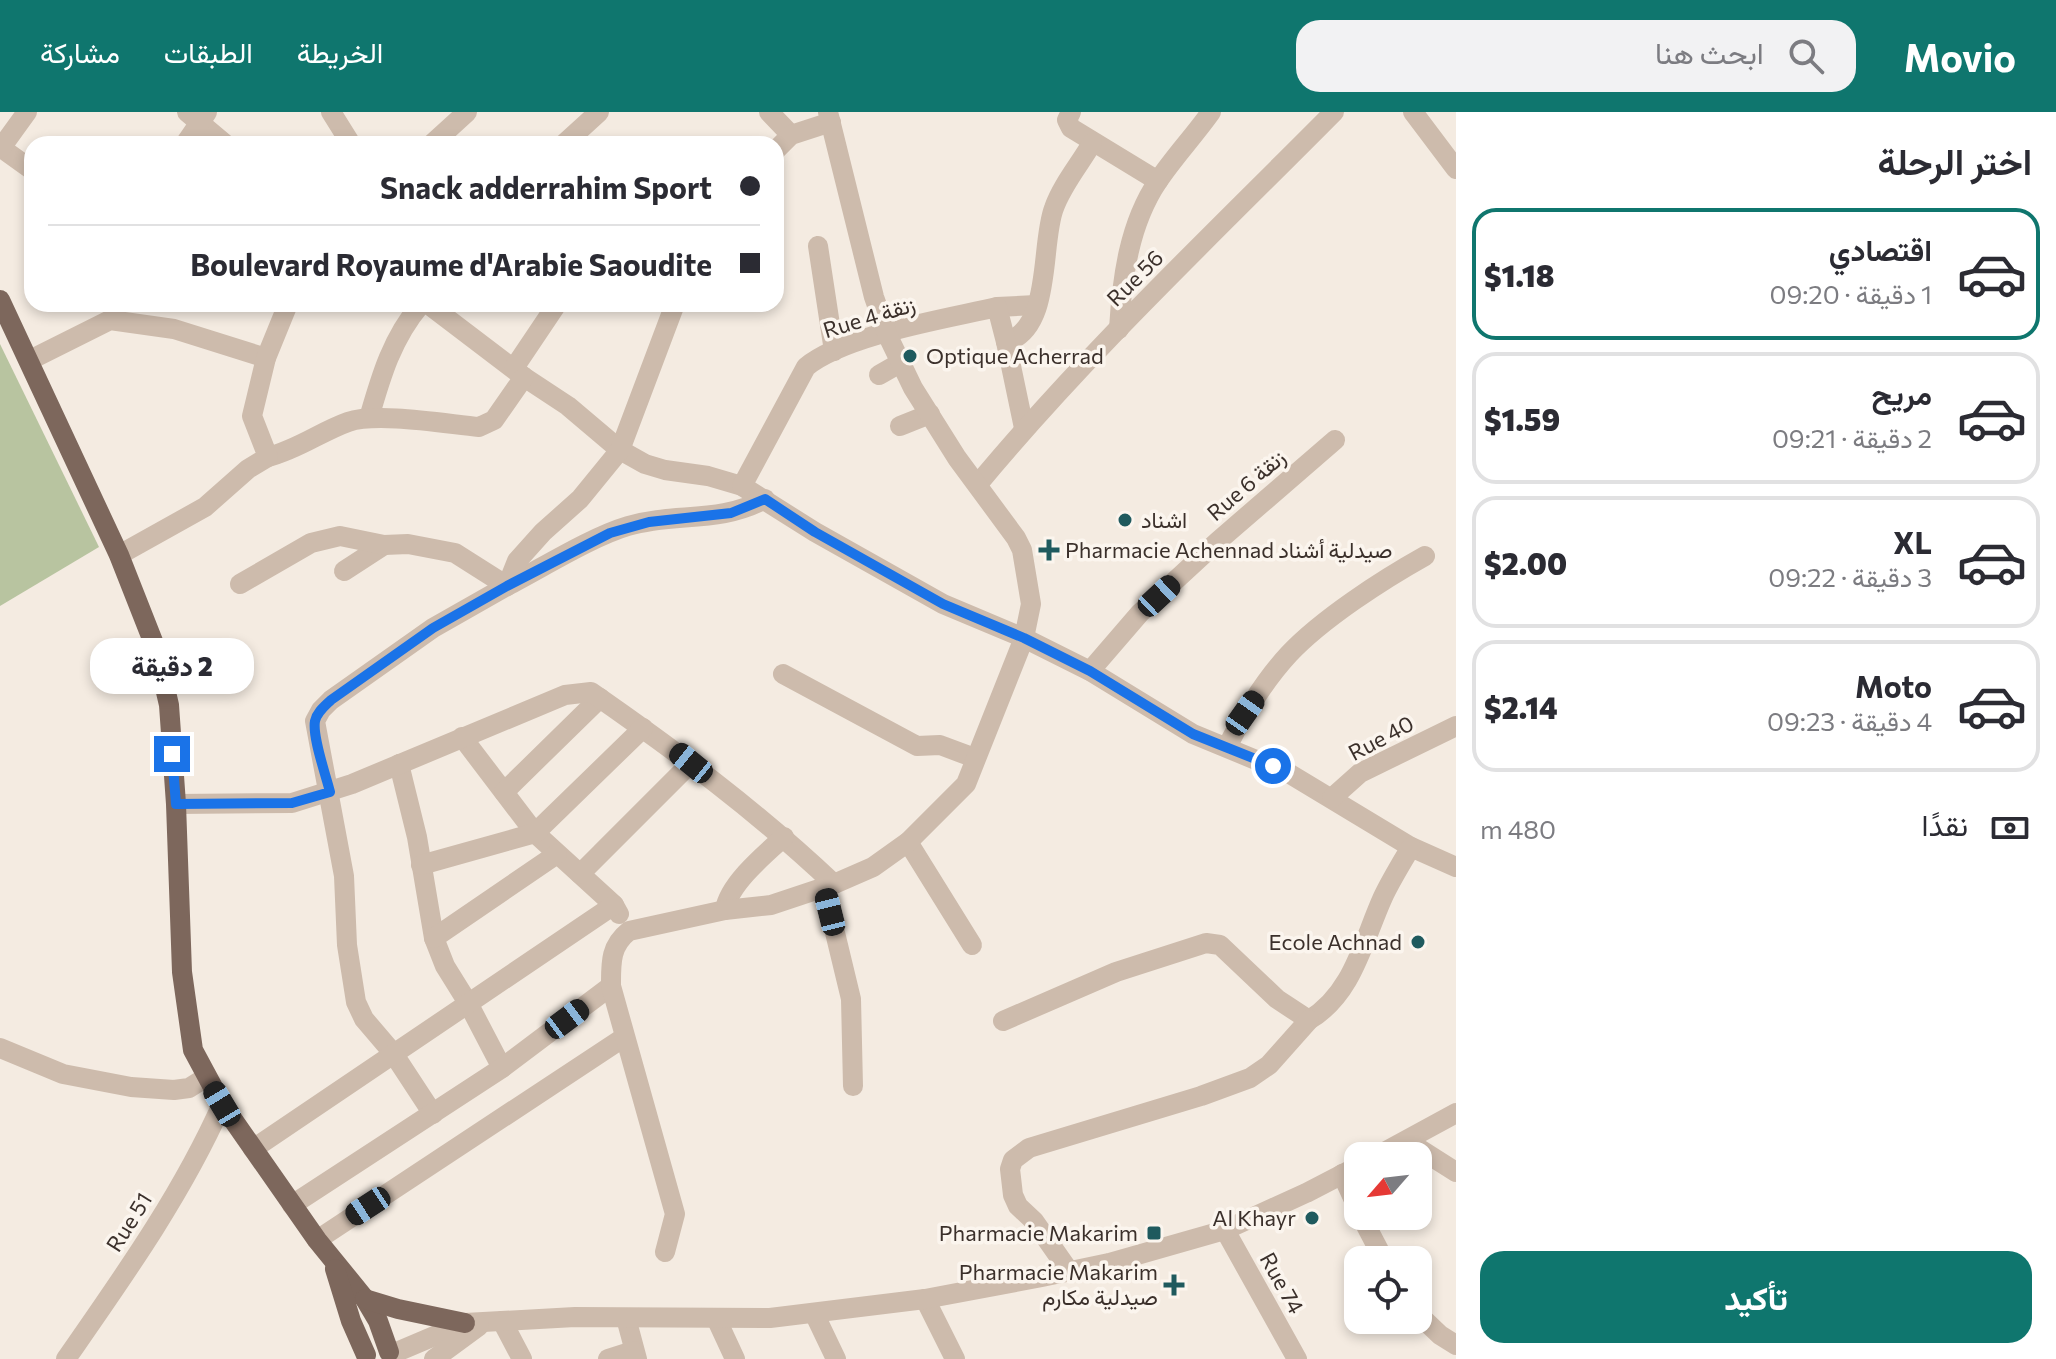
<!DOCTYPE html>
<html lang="ar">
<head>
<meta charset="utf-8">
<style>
  body { margin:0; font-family:Commissioner,Vazirmatn,sans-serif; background:#f2f2f3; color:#2b2b33; direction:rtl; height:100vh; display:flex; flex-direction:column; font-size:30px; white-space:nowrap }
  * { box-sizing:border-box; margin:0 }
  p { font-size:26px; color:#7c7c81 }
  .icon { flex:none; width:44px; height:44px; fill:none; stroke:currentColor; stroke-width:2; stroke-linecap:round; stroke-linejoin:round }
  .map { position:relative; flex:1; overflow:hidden; direction:ltr }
  .panel { display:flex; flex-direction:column; background:#fff; width:600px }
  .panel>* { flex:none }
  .guide { position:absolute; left:24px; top:24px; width:760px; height:176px; border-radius:24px; box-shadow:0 4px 12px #0003; direction:rtl; display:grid; align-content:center; height:176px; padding:0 24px; background:#fff }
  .needle { width:52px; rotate:242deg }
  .fabs { position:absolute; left:1344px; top:1030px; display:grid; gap:16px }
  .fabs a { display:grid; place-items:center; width:88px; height:88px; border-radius:16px; background:#fff; box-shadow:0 4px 12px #0003; font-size:40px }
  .end { position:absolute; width:36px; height:36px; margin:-18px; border:10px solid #1a73e8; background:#fff; box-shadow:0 0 0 4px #fff }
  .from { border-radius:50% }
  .bubble { position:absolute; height:56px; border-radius:24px; background:#fff; box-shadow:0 4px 12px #0003; font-size:26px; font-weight:800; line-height:56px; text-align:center; direction:rtl }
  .car { position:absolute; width:24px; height:48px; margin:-24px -12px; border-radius:10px; box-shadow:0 0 6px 2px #0007; background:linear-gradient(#222 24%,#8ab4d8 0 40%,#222 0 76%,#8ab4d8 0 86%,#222 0) }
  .guide b { display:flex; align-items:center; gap:28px; height:76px; font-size:30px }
  .guide b+b { border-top:2px solid #e1e1e2 }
  .guide i { width:20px; height:20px; background:#2b2b33 }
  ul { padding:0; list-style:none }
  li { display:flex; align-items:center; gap:24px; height:132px; margin:0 16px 12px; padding:0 8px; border:4px solid #e1e1e2; border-radius:24px }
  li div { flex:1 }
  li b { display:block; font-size:30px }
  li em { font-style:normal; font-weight:800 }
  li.current { border-color:#0f766e }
  li>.icon { width:72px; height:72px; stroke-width:1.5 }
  h2 { padding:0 24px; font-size:36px; line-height:96px }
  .pay { display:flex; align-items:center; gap:20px; height:88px; padding:0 24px; font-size:30px }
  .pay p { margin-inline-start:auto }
  .button { display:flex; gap:16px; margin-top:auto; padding:16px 24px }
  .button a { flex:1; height:92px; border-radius:24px; background:#0f766e; color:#fff; font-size:32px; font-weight:800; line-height:92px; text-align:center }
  header { display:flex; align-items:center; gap:48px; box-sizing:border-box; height:112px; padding:0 40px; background:#0f766e; color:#fff }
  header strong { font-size:38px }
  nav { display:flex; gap:44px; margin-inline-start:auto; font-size:28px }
  .search { width:560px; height:72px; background:#f2f2f3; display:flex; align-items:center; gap:20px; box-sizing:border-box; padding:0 28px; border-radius:24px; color:#7c7c81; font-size:30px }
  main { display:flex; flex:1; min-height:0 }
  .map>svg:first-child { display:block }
  .green { fill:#b8c4a0 }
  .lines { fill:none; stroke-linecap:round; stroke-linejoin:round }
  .minor { stroke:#cdbbac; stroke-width:20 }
  .major { stroke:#7d675c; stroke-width:20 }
  .route { stroke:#1a73e8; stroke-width:10 }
  .poi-dot { fill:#1f5a5e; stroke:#fbf5ee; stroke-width:3 }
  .labels { text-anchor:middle; stroke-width:7; stroke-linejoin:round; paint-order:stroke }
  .street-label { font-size:22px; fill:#3b302b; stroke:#fbf5ee }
  .poi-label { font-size:22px; fill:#3b302b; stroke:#fbf5ee; text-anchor:end }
</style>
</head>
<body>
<header>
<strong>Movio</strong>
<div class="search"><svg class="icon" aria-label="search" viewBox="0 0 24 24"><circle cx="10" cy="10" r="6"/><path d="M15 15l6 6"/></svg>ابحث هنا</div>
<nav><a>الخريطة</a><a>الطبقات</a><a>مشاركة</a></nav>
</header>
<main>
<section class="panel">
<h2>اختر الرحلة</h2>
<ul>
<li class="current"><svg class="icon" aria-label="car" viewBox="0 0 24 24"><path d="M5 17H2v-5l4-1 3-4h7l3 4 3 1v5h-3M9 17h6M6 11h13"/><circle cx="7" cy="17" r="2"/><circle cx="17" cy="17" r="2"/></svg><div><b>اقتصادي</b><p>1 دقيقة · 09:20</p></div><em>$1.18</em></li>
<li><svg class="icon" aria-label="car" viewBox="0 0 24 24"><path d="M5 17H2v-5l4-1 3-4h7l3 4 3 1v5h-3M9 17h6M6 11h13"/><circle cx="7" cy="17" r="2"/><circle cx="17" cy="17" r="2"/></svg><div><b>مريح</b><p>2 دقيقة · 09:21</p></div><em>$1.59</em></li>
<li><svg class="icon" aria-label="car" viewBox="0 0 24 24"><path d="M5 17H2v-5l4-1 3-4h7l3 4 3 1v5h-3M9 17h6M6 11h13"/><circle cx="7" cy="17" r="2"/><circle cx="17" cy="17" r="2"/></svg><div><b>XL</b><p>3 دقيقة · 09:22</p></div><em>$2.00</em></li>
<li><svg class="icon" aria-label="car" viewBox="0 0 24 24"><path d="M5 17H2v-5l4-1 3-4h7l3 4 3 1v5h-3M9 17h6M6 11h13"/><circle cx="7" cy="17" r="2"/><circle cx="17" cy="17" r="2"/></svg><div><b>Moto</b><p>4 دقيقة · 09:23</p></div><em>$2.14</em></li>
</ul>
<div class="pay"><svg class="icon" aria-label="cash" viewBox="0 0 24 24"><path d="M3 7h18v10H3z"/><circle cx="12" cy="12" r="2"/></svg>نقدًا<p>480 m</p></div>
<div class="button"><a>تأكيد</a></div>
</section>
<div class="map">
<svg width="1456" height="1247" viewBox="0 0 1456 1247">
  <rect width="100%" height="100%" fill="#f4ebe1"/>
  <path class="green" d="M 0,232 L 99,435 L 0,494 Z"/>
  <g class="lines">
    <g class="minor">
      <path d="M 187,0 L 225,32"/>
      <path d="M 331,0 L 351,32"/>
      <path d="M 769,0 L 791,23"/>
      <path d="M 1071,0 L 1067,8 L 1071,16 L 1158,69"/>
      <path d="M 1413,0 L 1456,57"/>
      <path d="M 185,32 L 207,0"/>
      <path d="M 432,32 L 467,0"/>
      <path d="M 564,32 L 599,0"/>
      <path d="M 0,35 L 32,58"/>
      <path d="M 1,36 L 27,0"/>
      <path d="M 776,38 L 791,23 L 831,10"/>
      <path d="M 818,134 L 834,239"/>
      <path d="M 428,192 L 524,265 L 568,294 L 620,338 L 645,352 L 665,358 L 708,364 L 742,374 L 815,420 L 943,492 L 1024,526 L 1090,559 L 1193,622 L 1290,662 L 1411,735 L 1456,755"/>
      <path d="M 997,195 L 1036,193"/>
      <path d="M 1119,217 C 1122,166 1129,112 1158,69 C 1174,45 1194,24 1211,0"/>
      <path d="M 30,248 L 110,208 L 174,217 L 266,246"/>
      <path d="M 514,256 L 557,192"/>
      <path d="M 879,263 L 900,251"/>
      <path d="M 369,306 C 381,264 392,226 421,192"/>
      <path d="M 900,314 L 930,302"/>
      <path d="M 1024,316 L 1006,230 C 1053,216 1040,132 1054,96 C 1062,73 1080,52 1092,31"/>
      <path d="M 268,345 C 299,337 320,320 348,310 C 378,300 446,312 479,315 L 494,308 L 524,265"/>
      <path d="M 978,372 C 1088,240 1213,122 1334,0"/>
      <path d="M 742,374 L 806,255 C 845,223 945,207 997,195 L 1006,230"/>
      <path d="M 119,443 L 205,395 L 248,357 L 268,345 L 252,304 L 266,246 L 288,192"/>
      <path d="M 344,459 L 384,433"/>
      <path d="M 240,472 L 311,431 L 340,424 L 384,433 L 408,432 L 455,441 L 507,474 C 542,456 591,425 628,414 C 676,400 718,412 765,387"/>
      <path d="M 1090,559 L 1140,501 L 1217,430 L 1335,328"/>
      <path d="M 783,562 L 917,634 L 940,633 L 975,646"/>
      <path d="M 462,625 L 535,721 L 614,793 L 619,802"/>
      <path d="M 1227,635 C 1244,602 1264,569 1289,542 C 1322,507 1382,468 1425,444"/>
      <path d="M 399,652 L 417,725 L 434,826 L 445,854 L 468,891 L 502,956"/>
      <path d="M 504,680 L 600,586"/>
      <path d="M 1332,686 L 1360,661 L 1456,614"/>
      <path d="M 176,692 L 292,691 L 352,672 L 565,583 L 591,580 C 676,639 758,700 834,772"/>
      <path d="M 908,730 L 972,833"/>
      <path d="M 421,753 L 535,721 L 643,616"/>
      <path d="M 580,762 L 691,651"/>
      <path d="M 824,775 L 851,887 L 853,974"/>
      <path d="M 725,798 C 728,773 765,742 784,725"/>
      <path d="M 434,826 L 557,742"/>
      <path d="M 1003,909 L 1116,860 L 1206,831 L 1220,833 L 1277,887 L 1309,908 C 1353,882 1363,829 1383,785 C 1391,768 1401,752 1411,735"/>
      <path d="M 0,936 L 63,962 L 131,975 L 174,978 L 189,976 L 205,966"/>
      <path d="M 433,1002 L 393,941 L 364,907 L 356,890 L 347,833 L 344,764 L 315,609 L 321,598 L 331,588 L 433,516 L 507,474 L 517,449 L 543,420 L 580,387 L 620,338 L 675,192"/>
      <path d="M 1407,1029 L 1456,1060"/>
      <path d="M 253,1037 L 614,793"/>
      <path d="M 1377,1044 L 1456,1001"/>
      <path d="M 1342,1062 L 1358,1097"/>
      <path d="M 292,1093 L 502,956 L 611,874"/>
      <path d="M 1361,1104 L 1384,1148"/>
      <path d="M 1225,1118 L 1297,1247"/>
      <path d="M 317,1128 L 623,926"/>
      <path d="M 665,1140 L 675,1102 L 611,874 C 611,851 610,834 629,819 L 725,798 L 771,793 L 834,772 L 873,755 L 908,730 L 966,672 L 1024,526 L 1031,492 L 1022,438 L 1016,426 L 957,346 L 913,276 L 887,222 L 874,185 L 828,0"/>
      <path d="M 1069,1159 L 1034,1109 L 1018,1094 L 1013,1083 L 1010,1057 L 1013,1048 L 1029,1036 L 1201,984 L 1250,966 L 1269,953 L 1309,908"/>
      <path d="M 925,1187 L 955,1247"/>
      <path d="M 814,1201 L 836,1247"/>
      <path d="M 1418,1202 L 1440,1223 L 1456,1233"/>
      <path d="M 626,1206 L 637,1247"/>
      <path d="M 716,1206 L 735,1247"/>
      <path d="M 502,1209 L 522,1247"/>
      <path d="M 392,1242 L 465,1211 L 575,1205 L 770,1206 L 925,1187 L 1042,1165 L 1109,1151 L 1225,1118 L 1306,1081 L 1358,1054"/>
      <path d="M 66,1247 C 123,1165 181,1084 222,992"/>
      <path d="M 434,1247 L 479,1214"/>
      <path d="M 608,1247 L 633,1239"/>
    </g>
    <g class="major">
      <path d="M 0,188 L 119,443 L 156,537 L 169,593 L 176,692 L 182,860 L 193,938 L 222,992 L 317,1128 L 365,1187 L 378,1209 L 389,1240"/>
      <path d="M 335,1157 L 351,1209 L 366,1243"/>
      <path d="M 365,1187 L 398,1197 L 465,1211"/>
    </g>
  </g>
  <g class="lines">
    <path class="route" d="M 172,642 L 176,692 L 292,691 L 330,680 C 326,663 312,625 315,609 C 317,600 325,594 331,588 L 433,516 L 507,474 L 610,421 L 649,410 L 731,401 L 765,387 L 815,420 L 943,492 L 1024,526 L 1090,559 L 1193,622 L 1273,654"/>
  </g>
  <g class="poi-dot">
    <circle cx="910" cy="244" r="8"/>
    <circle cx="1125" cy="408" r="8"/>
    <path d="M1045 426h8v8h8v8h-8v8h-8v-8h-8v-8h8z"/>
    <circle cx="1418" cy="830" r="8"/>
    <circle cx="1312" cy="1106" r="8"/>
    <rect x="1146" y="1113" width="16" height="16" rx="4"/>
    <path d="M1170 1161h8v8h8v8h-8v8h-8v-8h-8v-8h8z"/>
  </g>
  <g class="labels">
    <g class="street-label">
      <text transform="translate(1135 166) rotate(-45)" y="8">Rue 56</text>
      <text transform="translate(869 205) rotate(-17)" y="8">Rue 4 زنقة</text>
      <text transform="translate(1246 373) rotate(-41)" y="8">Rue 6 زنقة</text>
      <text transform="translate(1381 626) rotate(-28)" y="8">Rue 40</text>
      <text transform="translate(129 1110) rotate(-58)" y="8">Rue 51</text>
      <text transform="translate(1282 1171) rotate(61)" y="8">Rue 74</text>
    </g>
    <g class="poi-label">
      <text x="926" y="252" text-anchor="start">Optique Acherrad</text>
      <text x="1141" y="416" text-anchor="start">اشناد</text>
      <text x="1065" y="446" text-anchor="start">Pharmacie Achennad صيدلية أشناد</text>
      <text x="1402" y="838">Ecole Achnad</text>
      <text x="1296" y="1114">Al Khayr</text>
      <text x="1138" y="1129">Pharmacie Makarim</text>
      <text x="1158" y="1168">Pharmacie Makarim<tspan x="1158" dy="25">صيدلية مكارم</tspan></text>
    </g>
  </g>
</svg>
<div class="fabs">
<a><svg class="needle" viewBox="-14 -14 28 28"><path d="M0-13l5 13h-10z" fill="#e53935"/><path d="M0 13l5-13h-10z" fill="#7c7c81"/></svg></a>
<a><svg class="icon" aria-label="locate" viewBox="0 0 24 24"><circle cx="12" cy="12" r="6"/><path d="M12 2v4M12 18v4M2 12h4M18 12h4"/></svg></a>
</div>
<i class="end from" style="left:1273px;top:654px"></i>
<i class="end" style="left:172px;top:642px"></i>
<div class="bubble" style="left:90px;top:526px;width:164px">2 دقيقة</div>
<i class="car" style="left:1159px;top:484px;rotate:47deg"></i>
<i class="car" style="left:1245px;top:601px;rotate:35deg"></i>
<i class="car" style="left:691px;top:651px;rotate:309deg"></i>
<i class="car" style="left:830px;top:800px;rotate:346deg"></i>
<i class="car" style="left:567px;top:907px;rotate:53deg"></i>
<i class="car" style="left:222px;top:992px;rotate:329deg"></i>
<i class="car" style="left:368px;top:1094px;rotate:237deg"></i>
<div class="guide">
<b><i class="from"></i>Snack adderrahim Sport</b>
<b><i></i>Boulevard Royaume d'Arabie Saoudite</b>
</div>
</div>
</main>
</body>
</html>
